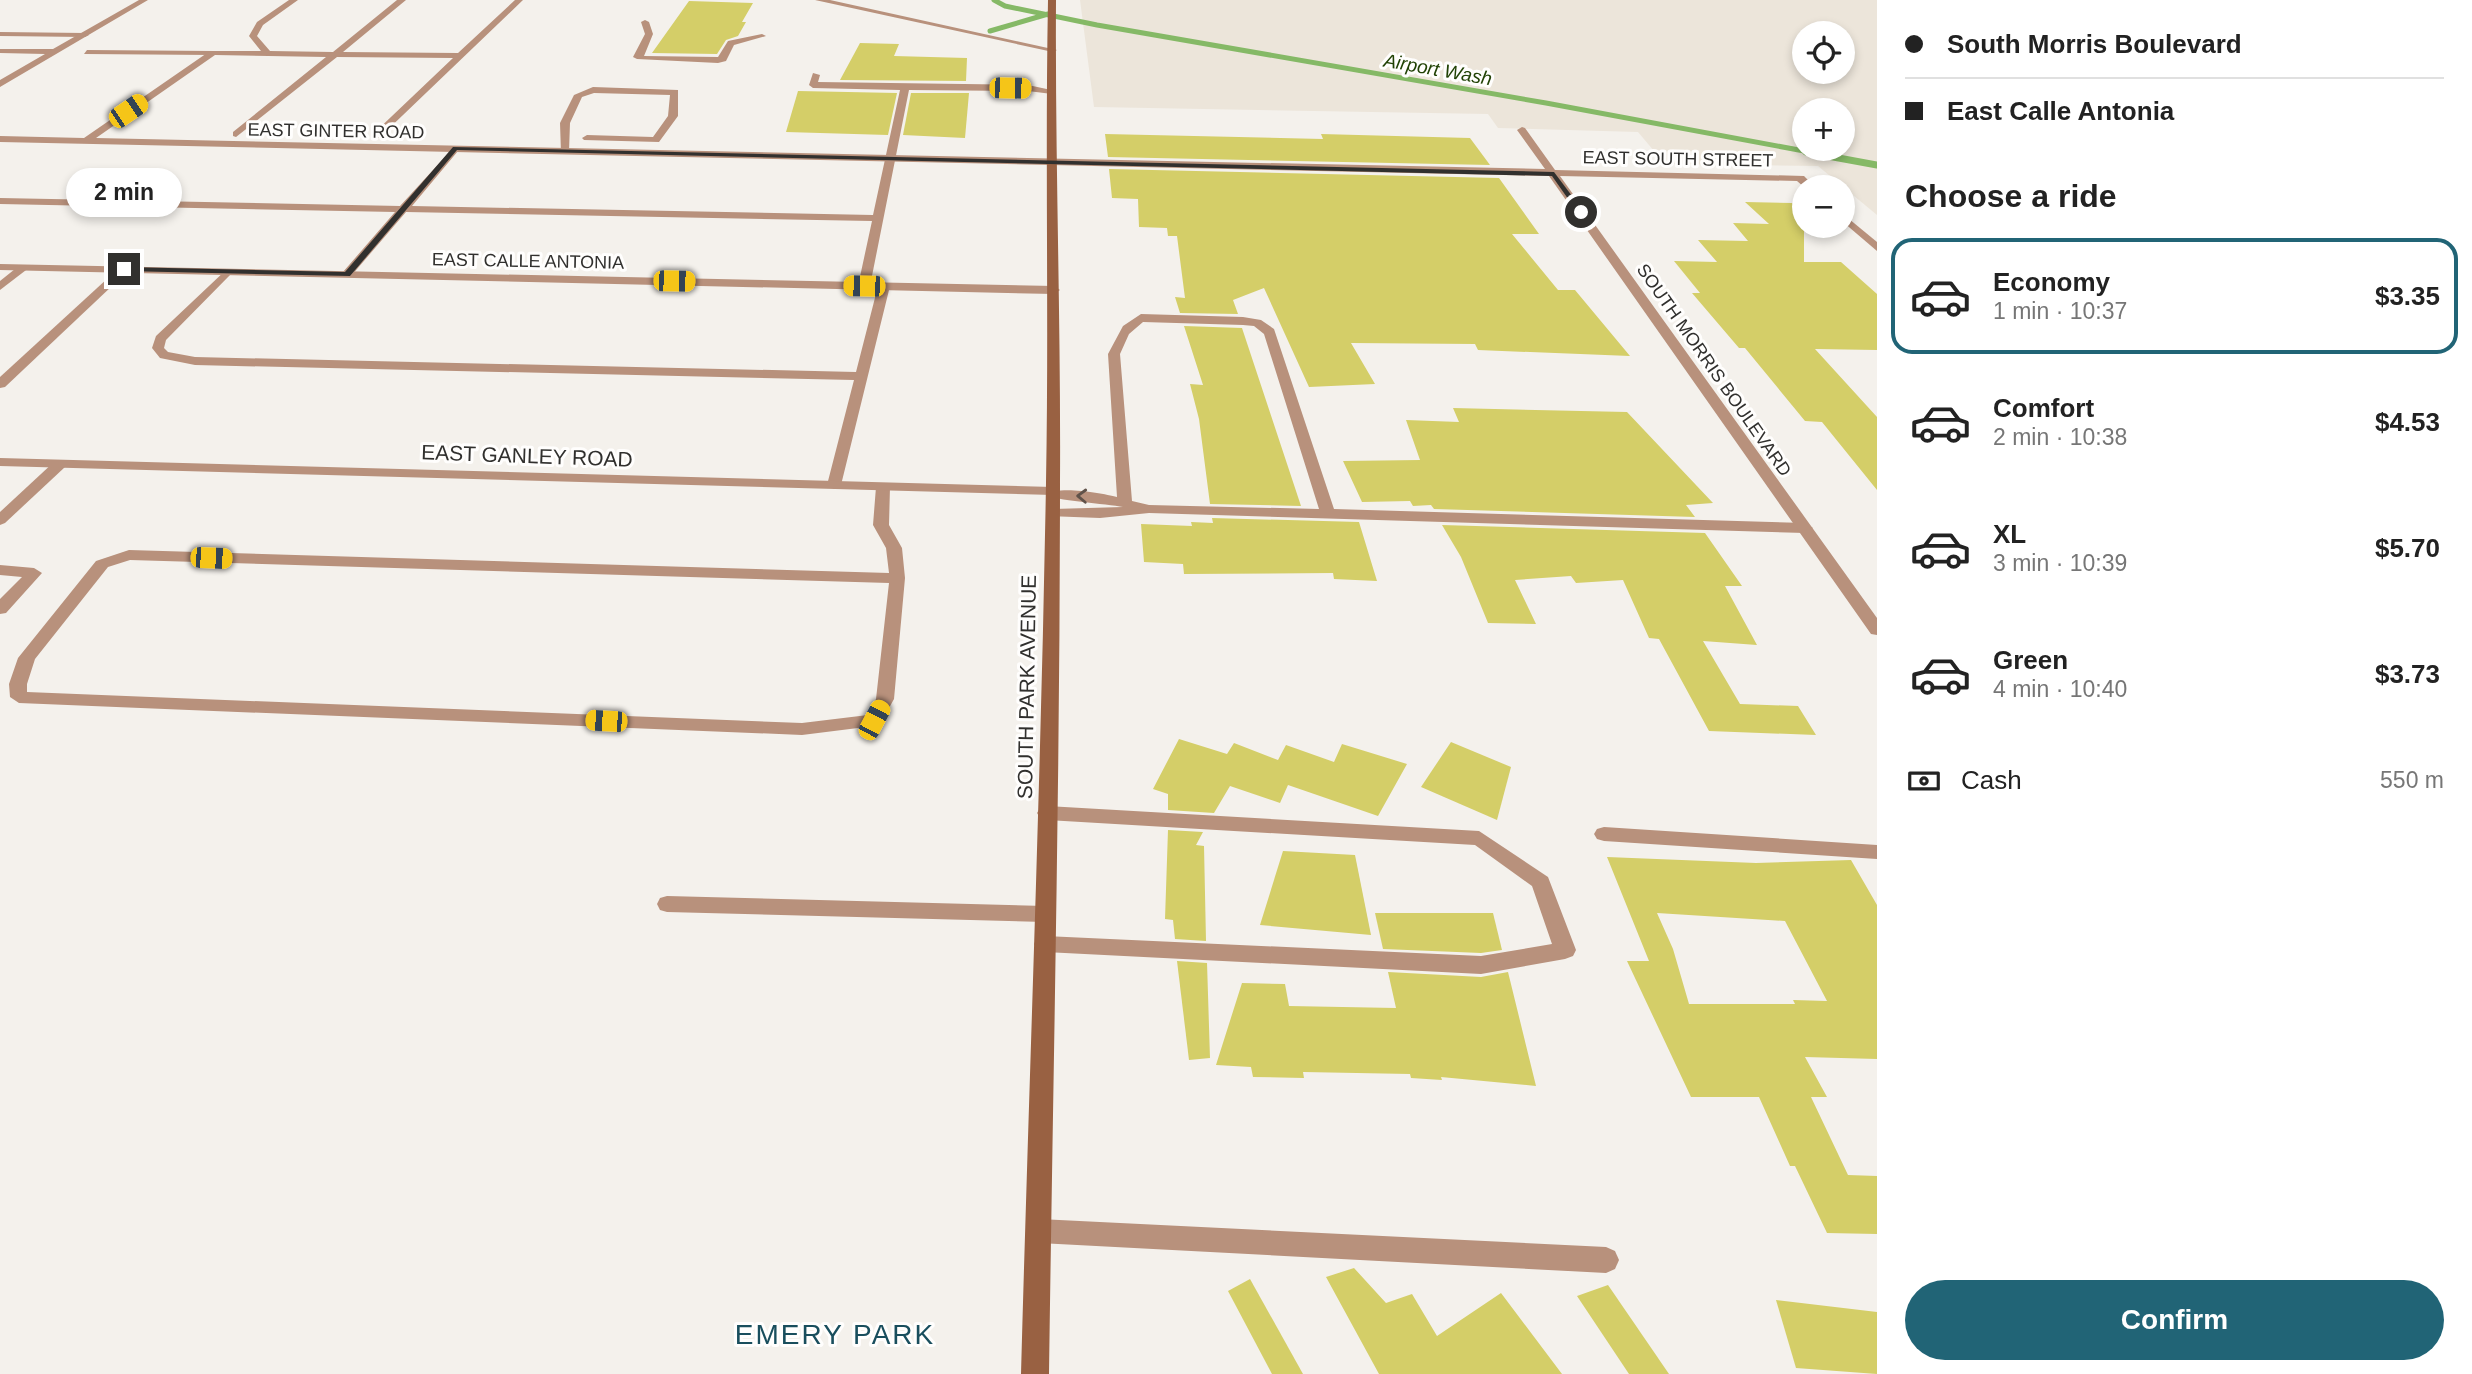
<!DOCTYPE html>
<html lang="en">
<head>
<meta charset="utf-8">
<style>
  body { margin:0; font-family:Arial,sans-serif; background:#f6f6f6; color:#222; height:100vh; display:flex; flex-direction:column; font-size:26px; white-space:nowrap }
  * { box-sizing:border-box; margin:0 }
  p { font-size:23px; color:#767676 }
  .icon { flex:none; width:38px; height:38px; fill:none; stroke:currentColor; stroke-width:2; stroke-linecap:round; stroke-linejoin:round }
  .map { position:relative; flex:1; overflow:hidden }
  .drawer { display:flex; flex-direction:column; background:#fff; width:595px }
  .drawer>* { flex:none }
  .hud { display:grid; align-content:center; height:154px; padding:0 28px; background:#fff }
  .tools { position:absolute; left:1792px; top:21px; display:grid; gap:14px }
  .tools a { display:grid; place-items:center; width:63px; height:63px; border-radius:50%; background:#fff; box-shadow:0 4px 10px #0003; font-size:35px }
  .end { position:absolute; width:32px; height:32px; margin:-16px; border:9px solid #31302e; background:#fff; box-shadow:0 0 0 4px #fff }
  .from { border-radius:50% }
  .bubble { position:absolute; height:49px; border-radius:24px; background:#fff; box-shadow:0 4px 10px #0003; font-size:23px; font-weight:600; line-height:49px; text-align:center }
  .car { position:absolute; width:21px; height:42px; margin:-21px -10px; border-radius:9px; box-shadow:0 0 5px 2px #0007; background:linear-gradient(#f5c518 24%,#345 0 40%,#f5c518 0 76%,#345 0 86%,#f5c518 0) }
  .hud b { display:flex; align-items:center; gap:24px; height:66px; font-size:26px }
  .hud b+b { border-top:2px solid #e0e0e0 }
  .hud i { width:18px; height:18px; background:#222 }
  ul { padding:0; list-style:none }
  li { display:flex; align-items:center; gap:21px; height:116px; margin:0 14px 10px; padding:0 14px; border:4px solid transparent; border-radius:21px }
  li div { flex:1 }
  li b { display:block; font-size:26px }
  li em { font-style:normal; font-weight:600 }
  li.selected { border-color:#216476 }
  li>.icon { width:63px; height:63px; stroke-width:1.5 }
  h2 { padding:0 28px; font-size:32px; line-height:84px }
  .pay { display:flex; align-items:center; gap:18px; height:77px; padding:0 28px; font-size:26px }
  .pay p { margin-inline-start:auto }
  .button { display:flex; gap:14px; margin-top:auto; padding:14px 28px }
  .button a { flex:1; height:80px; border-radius:42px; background:#216476; color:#fff; font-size:28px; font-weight:600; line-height:80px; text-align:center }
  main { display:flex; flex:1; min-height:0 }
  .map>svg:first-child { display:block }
  .built { fill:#ece5da; fill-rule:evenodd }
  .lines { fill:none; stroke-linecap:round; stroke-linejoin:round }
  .stream-far1 { stroke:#85b966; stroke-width:5 }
  .stream { stroke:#85b966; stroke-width:7 }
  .building { fill:#d4ce68; fill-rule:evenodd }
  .lane { fill:#b8917c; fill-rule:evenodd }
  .street { fill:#b8917c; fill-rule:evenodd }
  .secondary { fill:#996142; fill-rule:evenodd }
  .oneway { stroke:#605249 }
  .route { fill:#31302e }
  .labels { text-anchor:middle; stroke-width:6; stroke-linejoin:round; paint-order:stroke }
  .far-street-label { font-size:18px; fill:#31302e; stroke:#fffefd }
  .far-water-label { font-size:19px; font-style:italic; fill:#214205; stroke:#fffefd }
  .street-label { font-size:21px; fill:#31302e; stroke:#fffefd }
  .near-quarter-label { font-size:28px; letter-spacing:2px; fill:#194e5d; stroke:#fffefd }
</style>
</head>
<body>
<main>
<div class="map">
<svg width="1877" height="1374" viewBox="0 0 1877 1374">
  <rect width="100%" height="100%" fill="#f4f1ec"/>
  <path class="built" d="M 1080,0 L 1877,0 L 1877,215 L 1818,166 L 1665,164 L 1638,132 L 1498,128 L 1488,114 L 1094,107 ZM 1804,33 L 1843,33 L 1843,72 L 1804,72 ZM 1804,110 L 1843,110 L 1843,149 L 1804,149 Z"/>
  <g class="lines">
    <g class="stream-far1">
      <path d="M 994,0 L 1005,6 L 1097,25 L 1546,103 L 1815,153"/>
      <path d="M 990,31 L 1048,14"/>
    </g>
    <path class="stream" d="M 1806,152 L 1877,165"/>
  </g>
  <g class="building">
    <path d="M 689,1 L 753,3 L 742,22 L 746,22 L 738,36 L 726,40 L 717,54 L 652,53 Z"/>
    <path d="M 860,43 L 899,44 L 894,56 L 967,58 L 966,81 L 840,80 Z"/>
    <path d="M 798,91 L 897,93 L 888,135 L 786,132 Z"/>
    <path d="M 911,93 L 969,93 L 965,138 L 903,135 Z"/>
    <path d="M 1105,134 L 1323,139 L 1321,134 L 1470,138 L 1490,165 L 1108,157 Z"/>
    <path d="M 1109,169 L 1499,178 L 1539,234 L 1512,234 L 1558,290 L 1575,290 L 1630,356 L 1478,350 L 1475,344 L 1351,343 L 1375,384 L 1309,387 L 1264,288 L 1233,300 L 1238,314 L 1180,313 L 1175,297 L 1185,298 L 1177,236 L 1168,236 L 1167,228 L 1139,227 L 1138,199 L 1112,198 Z"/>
    <path d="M 1745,202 L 1792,203 L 1804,214 L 1804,262 L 1841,262 L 1877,294 L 1877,350 L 1815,349 L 1877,417 L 1877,490 L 1822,422 L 1805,421 L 1745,348 L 1739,348 L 1692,293 L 1700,293 L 1674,261 L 1717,262 L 1698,240 L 1748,241 L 1733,223 L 1769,224 Z"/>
    <path d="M 1184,326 L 1242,328 L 1301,506 L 1210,504 L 1199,419 L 1190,384 L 1203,385 Z"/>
    <path d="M 1453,408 L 1627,412 L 1713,503 L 1686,505 L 1695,517 L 1434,509 L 1431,505 L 1413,506 L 1410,501 L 1362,502 L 1343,461 L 1420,460 L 1406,420 L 1459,422 Z"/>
    <path d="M 1212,518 L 1359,522 L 1377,581 L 1334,579 L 1333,573 L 1184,574 L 1183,564 L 1144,562 L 1141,524 L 1192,526 L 1191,522 L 1213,523 Z"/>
    <path d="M 1442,525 L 1705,533 L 1742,586 L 1725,586 L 1757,645 L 1703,641 L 1740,704 L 1798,706 L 1816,735 L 1709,731 L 1659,639 L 1649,638 L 1623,580 L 1576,583 L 1571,576 L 1515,580 L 1536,624 L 1488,623 L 1461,557 Z"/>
    <path d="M 1179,739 L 1227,754 L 1234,743 L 1278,760 L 1286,745 L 1334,762 L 1342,744 L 1407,764 L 1378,816 L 1288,785 L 1280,803 L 1230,786 L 1214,813 L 1168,810 L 1168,794 L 1153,789 Z"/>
    <path d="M 1451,742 L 1511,767 L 1497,820 L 1421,787 Z"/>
    <path d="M 1168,830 L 1203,832 L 1196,845 L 1204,846 L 1206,941 L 1175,939 L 1173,920 L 1165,919 Z"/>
    <path d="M 1283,851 L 1355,855 L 1371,935 L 1260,925 Z"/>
    <path d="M 1607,857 L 1756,863 L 1851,860 L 1877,905 L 1877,1059 L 1805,1057 L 1827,1097 L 1811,1097 L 1848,1175 L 1877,1176 L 1877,1234 L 1827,1233 L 1795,1166 L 1790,1166 L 1759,1097 L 1691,1097 L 1627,961 L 1649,961 ZM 1657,913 L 1785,921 L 1827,1001 L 1793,1000 L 1795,1004 L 1689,1004 L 1673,949 Z"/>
    <path d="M 1375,913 L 1493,913 L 1502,950 L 1481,953 L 1383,949 Z"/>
    <path d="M 1177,961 L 1207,963 L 1210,1058 L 1189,1060 Z"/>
    <path d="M 1388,972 L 1481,977 L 1508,972 L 1536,1086 L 1441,1077 L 1442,1080 L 1411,1078 L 1410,1074 L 1303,1072 L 1304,1078 L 1253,1077 L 1251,1067 L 1216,1065 L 1242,983 L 1285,984 L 1289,1006 L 1396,1008 Z"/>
    <path d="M 1354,1268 L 1386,1303 L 1412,1294 L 1437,1336 L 1501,1293 L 1562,1374 L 1379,1374 L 1326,1277 Z"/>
    <path d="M 1250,1279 L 1303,1374 L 1272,1374 L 1228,1291 Z"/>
    <path d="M 1608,1285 L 1669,1374 L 1629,1374 L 1577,1296 Z"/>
    <path d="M 1776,1300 L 1877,1312 L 1877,1374 L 1796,1368 Z"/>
  </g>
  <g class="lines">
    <g class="lane">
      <path d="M 645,20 L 649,22 L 653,34 L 644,56 L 718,57 L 728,41 L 762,34 L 766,36 L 734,45 L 726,61 L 718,63 L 637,59 L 633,57 L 645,34 L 641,22 Z"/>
      <path d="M 0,32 L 85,33 L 89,35 L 85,37 L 0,36 Z"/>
      <path d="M 87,50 L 213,51 L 217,53 L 213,55 L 84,54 Z"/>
      <path d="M 813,73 L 820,75 L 818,82 L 1028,85 L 1056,91 L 1052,94 L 1028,91 L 909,90 L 870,286 L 864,289 L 858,286 L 872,221 L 406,212 L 351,276 L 343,276 L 343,272 L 395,212 L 0,204 L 0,198 L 400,206 L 455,146 L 458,147 L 458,151 L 412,206 L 873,215 L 900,90 L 813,88 L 809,85 Z"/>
      <path d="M 593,87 L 678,90 L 678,116 L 659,142 L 584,140 L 582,138 L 587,135 L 653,137 L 668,116 L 670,95 L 594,93 L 582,97 L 570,123 L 569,151 L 561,153 L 560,123 L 574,95 Z"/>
      <path d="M 20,265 L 30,267 L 0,290 L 0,281 Z"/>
      <path d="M 120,267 L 130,269 L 5,387 L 0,388 L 0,377 Z"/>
      <path d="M 227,269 L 231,270 L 231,274 L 166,340 L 164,348 L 168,352 L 195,357 L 856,372 L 878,286 L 884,283 L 890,286 L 841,485 L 834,489 L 827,485 L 854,380 L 195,365 L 160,358 L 152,348 L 156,336 Z"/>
      <path d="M 1141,314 L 1243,317 L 1261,320 L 1274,329 L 1334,509 L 1805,523 L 1813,528 L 1805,533 L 1149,513 L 1100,518 L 1048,516 L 1046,513 L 1048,510 L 1053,509 L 1123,507 C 1108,504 1052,500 1046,495 C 1057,485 1102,493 1117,497 L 1108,354 L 1123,326 ZM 1143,322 L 1243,325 L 1254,326 L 1264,334 L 1319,509 L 1149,505 L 1132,501 L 1120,354 L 1129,334 Z"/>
      <path d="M 60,460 L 67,464 L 65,467 L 5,523 L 0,525 L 0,512 L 55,461 Z"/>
      <path d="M 883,483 L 890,487 L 889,525 L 902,548 L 905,578 L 894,699 L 880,724 L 874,726 L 802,735 L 19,703 L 10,697 L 9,684 L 18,658 L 96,561 L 129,550 L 889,573 L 886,548 L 873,525 L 876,487 ZM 130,560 L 889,583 L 876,699 L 868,715 L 802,723 L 27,692 L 27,684 L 35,659 L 108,567 Z"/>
      <path d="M 0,565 L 34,568 L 42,573 L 6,613 L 0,614 L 0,599 L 22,577 L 0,575 Z"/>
      <path d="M 1047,806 L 1479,831 L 1548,877 L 1576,950 L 1573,956 L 1565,959 L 1481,974 L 1045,952 L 1037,950 L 1034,944 L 1037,938 L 1045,936 L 1481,956 L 1552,944 L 1532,886 L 1475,845 L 1047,820 L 1040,818 L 1037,813 L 1040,808 Z"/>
      <path d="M 1604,827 L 1877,845 L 1877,859 L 1604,841 L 1597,839 L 1594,834 L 1597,829 Z"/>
      <path d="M 667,896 L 1045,906 L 1052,908 L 1055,914 L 1052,920 L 1045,922 L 667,912 L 660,910 L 657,904 L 660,898 Z"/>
      <path d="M 1039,1219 L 1606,1247 L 1615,1251 L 1619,1260 L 1615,1269 L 1606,1273 L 1039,1243 L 1030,1240 L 1026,1231 L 1030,1222 Z"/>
    </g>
    <g class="street">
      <path d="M 139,0 L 148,0 L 0,87 L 0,80 L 45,54 L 0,53 L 0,49 L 53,49 Z"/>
      <path d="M 289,0 L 298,0 L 263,25 L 257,36 L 270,51 L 333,52 L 397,0 L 406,0 L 343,52 L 458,53 L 515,0 L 523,0 L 379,138 L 371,136 L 453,58 L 337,57 L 236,137 L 233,136 L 233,132 L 326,57 L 215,55 L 96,138 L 1545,169 L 1517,130 L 1522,127 L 1525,128 L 1555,170 L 1804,176 L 1815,187 L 1804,187 L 1797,181 L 1560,176 L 1877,618 L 1877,635 L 1871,634 L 1549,176 L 0,142 L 0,136 L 84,138 L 210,51 L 261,51 L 249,36 L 257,22 Z"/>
      <path d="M 815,0 L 830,0 L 1057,50 L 1053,52 Z"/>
      <path d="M 1843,214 L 1877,242 L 1877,251 L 1843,222 Z"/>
      <path d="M 0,264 L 1054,286 L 1060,290 L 1054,294 L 0,270 Z"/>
      <path d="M 0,458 L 1053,487 L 1060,491 L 1053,495 L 0,466 Z"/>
    </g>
    <path class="secondary" d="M 1048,0 L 1056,0 C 1055,161 1061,322 1060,483 C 1060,780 1053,1077 1049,1374 L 1021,1374 C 1029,1077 1041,780 1046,483 C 1049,322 1045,161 1048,0 Z"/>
  </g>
  <defs><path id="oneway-chevron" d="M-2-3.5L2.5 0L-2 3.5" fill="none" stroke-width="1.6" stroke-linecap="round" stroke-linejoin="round" transform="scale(1.75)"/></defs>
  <use class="oneway" href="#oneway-chevron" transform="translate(1082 496) rotate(-178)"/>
  <path class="route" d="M 453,147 L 1554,172 L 1584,212 L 1578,213 L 1552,176 L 457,150 L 350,276 L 124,271 L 120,269 L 124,267 L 345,272 Z"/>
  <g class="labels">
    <g class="far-street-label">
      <text transform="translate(336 131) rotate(1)" y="6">EAST GINTER ROAD</text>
      <text transform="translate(1678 159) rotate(1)" y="6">EAST SOUTH STREET</text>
      <text transform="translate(528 261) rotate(1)" y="6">EAST CALLE ANTONIA</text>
      <text transform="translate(1714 370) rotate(55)" y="6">SOUTH MORRIS BOULEVARD</text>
    </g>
    <g class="far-water-label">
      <text transform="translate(1438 69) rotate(10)" y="7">Airport Wash</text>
    </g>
    <g class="street-label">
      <text transform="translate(527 456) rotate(2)" y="7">EAST GANLEY ROAD</text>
      <text transform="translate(1027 687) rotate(-89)" y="7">SOUTH PARK AVENUE</text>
    </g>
    <g class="near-quarter-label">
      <text x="835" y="1344">EMERY PARK</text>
    </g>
  </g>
</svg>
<div class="tools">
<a><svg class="icon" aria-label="locate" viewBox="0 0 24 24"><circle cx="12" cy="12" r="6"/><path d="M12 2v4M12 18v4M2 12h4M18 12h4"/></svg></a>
<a>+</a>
<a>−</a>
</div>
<i class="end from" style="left:1581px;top:212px"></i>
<i class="end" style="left:124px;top:269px"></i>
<div class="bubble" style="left:66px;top:168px;width:116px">2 min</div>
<i class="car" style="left:1010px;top:88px;rotate:91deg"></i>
<i class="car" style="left:128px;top:111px;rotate:56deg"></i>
<i class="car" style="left:674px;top:281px;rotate:91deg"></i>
<i class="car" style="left:864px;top:286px;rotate:271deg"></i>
<i class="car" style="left:211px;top:558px;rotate:92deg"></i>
<i class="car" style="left:874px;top:720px;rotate:28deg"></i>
<i class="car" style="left:606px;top:721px;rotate:273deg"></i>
</div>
<section class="drawer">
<div class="hud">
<b><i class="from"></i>South Morris Boulevard</b>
<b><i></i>East Calle Antonia</b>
</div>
<h2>Choose a ride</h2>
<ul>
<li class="selected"><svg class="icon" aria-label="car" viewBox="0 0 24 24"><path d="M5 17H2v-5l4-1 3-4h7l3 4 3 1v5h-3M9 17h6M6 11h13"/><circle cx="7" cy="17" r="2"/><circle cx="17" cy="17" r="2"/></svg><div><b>Economy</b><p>1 min · 10:37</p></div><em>$3.35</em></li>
<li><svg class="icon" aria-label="car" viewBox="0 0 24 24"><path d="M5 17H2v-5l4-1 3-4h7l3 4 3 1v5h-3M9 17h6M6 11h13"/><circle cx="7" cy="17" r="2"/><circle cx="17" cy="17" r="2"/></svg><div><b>Comfort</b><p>2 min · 10:38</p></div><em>$4.53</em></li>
<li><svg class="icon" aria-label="car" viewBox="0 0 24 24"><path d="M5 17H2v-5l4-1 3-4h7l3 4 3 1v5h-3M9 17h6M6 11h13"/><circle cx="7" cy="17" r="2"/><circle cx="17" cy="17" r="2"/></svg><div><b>XL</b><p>3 min · 10:39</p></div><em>$5.70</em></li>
<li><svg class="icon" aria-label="car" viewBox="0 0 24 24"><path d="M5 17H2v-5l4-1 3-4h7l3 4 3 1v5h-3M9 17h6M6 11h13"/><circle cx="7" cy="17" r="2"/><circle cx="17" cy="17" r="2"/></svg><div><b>Green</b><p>4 min · 10:40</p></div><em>$3.73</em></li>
</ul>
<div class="pay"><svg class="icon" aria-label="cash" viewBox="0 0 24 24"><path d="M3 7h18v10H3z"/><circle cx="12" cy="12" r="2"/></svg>Cash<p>550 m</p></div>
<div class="button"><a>Confirm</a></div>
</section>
</main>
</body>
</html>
